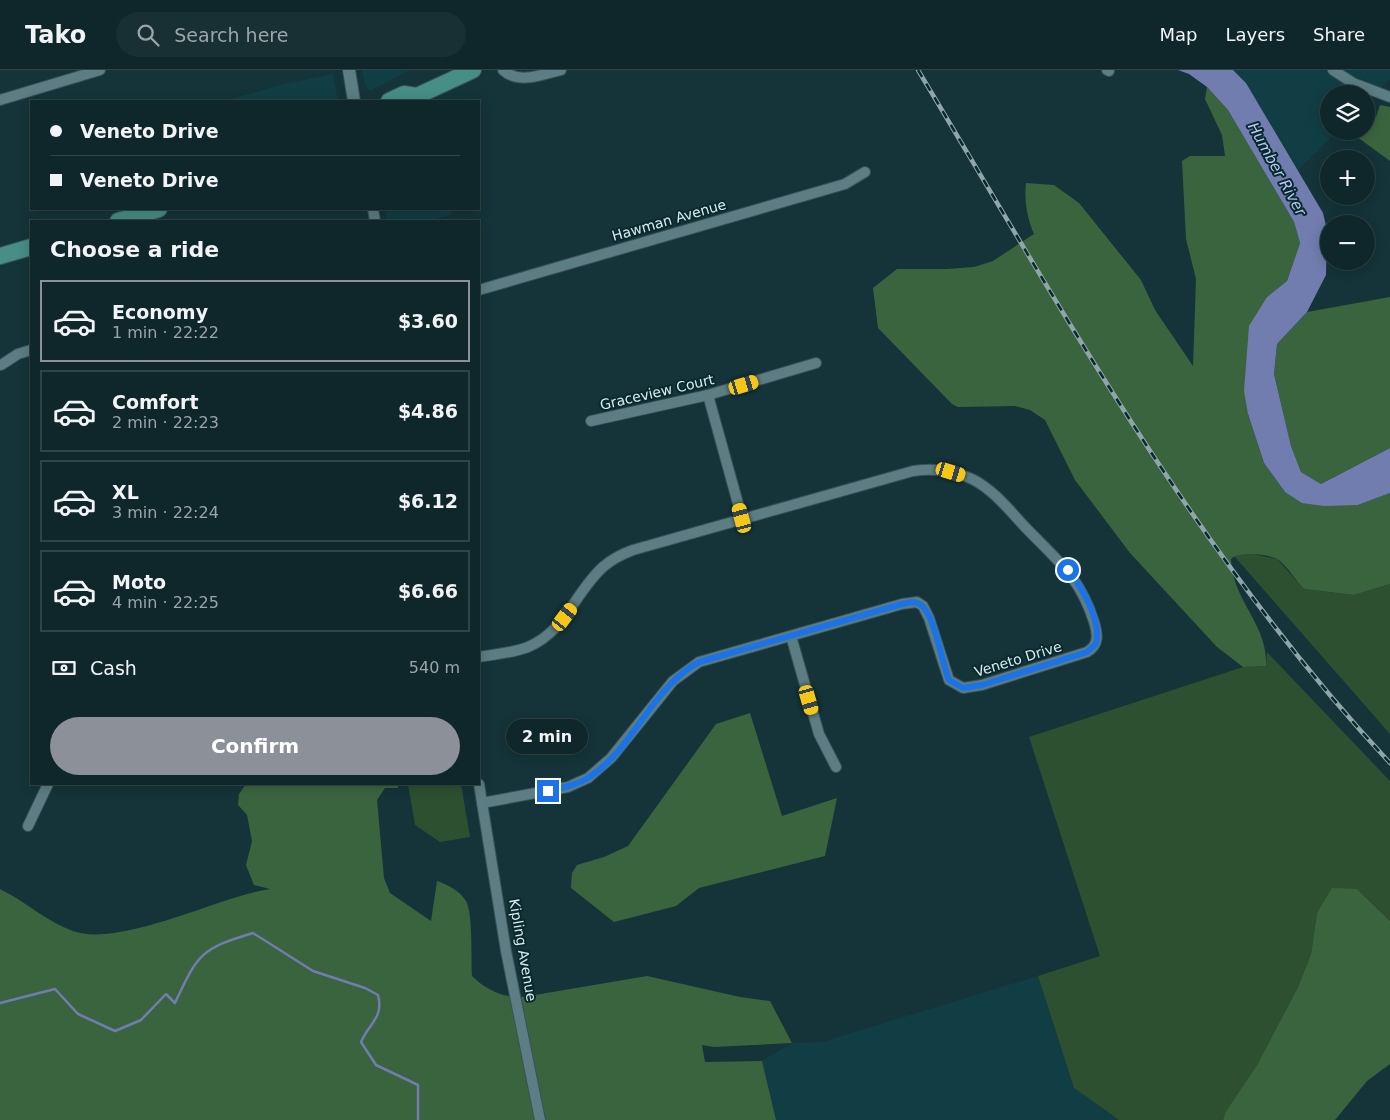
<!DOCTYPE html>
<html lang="en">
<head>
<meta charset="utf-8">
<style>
  body { margin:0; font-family:"DejaVu Sans",sans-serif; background:#182f33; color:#f1f3f6; height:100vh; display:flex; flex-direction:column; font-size:19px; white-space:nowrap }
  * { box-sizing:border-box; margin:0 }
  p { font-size:16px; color:#9ba5a9 }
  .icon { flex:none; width:28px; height:28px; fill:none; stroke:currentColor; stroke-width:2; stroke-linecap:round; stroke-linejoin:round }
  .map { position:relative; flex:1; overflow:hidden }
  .details { position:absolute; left:30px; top:150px; width:450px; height:565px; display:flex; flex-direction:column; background:#0f272b; border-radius:0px; box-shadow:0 2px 12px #0003,0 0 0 1px #2f4447 }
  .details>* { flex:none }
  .guide { position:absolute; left:30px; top:30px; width:450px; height:110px; border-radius:0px; box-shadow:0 2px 12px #0003,0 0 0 1px #2f4447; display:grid; align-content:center; height:110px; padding:0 20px; background:#0f272b }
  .controls { position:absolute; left:1320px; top:15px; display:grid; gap:10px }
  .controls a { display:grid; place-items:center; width:55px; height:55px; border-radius:50%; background:#0f272b; box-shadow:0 2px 12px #0003,0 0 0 1px #2f4447; font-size:25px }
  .end { position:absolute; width:22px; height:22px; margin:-11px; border:6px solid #1a73e8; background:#fff; box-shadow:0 0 0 2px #fff }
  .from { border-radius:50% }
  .bubble { position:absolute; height:35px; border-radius:18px; background:#0f272b; box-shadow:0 2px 12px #0003,0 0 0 1px #2f4447; font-size:16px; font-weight:800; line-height:35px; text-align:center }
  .car { position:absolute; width:15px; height:30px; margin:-15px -8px; border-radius:6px; box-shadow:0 0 4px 1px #0007; background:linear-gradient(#f5c518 24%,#345 0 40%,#f5c518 0 76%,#345 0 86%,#f5c518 0) }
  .guide b { display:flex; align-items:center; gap:18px; height:48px; font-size:19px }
  .guide b+b { border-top:1px solid #2f4447 }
  .guide i { width:12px; height:12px; background:#f1f3f6 }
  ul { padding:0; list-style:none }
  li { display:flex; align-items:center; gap:15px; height:82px; margin:0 10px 8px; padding:0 10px; border:2px solid #2f4447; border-radius:0px }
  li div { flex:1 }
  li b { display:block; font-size:19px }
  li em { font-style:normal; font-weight:800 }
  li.active { border-color:#8c9099 }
  li>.icon { width:45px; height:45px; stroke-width:1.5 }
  h2 { padding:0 20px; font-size:22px; line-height:60px }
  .pay { display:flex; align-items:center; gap:12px; height:55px; padding:0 20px; font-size:19px }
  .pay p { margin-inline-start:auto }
  .button { display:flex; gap:10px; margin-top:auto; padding:10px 20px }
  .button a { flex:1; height:58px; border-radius:30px; background:#8c9099; color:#fff; font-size:20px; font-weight:800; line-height:58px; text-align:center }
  header { display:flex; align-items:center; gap:30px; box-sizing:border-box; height:70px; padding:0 25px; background:#0f272b; border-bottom:1px solid #2f4447 }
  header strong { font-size:24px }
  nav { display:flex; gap:28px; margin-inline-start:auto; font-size:18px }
  .search { width:350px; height:45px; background:#182f33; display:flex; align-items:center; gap:12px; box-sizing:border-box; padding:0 18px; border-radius:28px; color:#9ba5a9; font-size:19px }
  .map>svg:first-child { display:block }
  .built { fill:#113e44 }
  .green { fill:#2c5030 }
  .forest { fill:#3a643e }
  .water { fill:#707dae }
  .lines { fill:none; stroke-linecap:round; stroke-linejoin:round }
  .stream { stroke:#707dae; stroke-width:2.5 }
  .minor-casing { stroke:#385156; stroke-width:12 }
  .tertiary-casing { stroke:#385156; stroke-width:14 }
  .primary-casing { stroke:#385156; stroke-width:18 }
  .minor { stroke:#5b7d83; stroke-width:10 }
  .tertiary { stroke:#5b7d83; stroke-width:12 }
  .primary { stroke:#468e86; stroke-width:16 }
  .rail-casing { stroke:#8ea6a9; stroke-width:4.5 }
  .rail { stroke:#082a2f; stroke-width:2.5; stroke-dasharray:8; stroke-linecap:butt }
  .route { stroke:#1a73e8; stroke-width:6 }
  .labels { text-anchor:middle; stroke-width:4; stroke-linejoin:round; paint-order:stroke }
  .street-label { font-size:14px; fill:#d9ebee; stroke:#082a2f }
  .water-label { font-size:15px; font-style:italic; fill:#bac7f3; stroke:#082a2f }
</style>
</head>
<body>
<header>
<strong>Tako</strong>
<div class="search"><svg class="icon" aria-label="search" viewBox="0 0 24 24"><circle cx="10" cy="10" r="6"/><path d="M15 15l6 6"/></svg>Search here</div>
<nav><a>Map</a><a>Layers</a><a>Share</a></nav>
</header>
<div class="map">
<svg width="1390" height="1050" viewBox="0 0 1390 1050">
  <rect width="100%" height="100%" fill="#143439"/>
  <g class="built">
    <path d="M 362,0 L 410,0 L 370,21 L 365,15 Z"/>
    <path d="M 1233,0 L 1390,0 L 1390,9 L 1366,31 L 1366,24 L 1329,24 L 1329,61 L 1337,61 L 1298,100 L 1246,13 Z"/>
    <path d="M 333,4 L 338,31 L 224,31 L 284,14 Z"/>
    <path d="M 385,139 L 450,139 L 451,145 L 426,151 L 387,151 Z"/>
    <path d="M 1038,906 L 1074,1018 L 1119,1050 L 776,1050 L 762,991 L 792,973 L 822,972 Z"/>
  </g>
  <g class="green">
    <path d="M 1249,483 L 1277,489 L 1304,519 L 1354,525 L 1390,514 L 1390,664 L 1234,486 Z"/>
    <path d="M 1267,582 L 1390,711 L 1390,851 L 1357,819 L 1317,843 L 1311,884 L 1298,917 L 1257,995 L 1226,1041 L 1223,1050 L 1119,1050 L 1074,1018 L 1038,906 L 1100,886 L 1029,667 L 1243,597 L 1266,596 Z"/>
    <path d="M 408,714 L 461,714 L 470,767 L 440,772 L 415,755 Z"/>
  </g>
  <g class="forest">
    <path d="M 1207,17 L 1228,40 L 1294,152 L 1300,173 L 1287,211 L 1267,227 L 1248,344 L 1264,393 L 1285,422 L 1358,435 L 1390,423 L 1390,514 L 1354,525 L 1304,519 C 1297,512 1285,493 1277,489 C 1267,484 1239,481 1231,489 C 1233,533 1268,553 1266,596 L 1243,597 L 1217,577 L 1130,483 L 1075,410 L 1045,350 L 1030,340 L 1015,336 L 958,337 L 952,334 L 878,258 L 873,218 L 897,199 L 946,199 L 974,197 L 993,191 L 1034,164 C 1027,148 1024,130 1026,113 L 1054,115 L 1079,133 L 1141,210 L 1155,240 L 1193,296 L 1196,209 L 1186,169 L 1182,91 L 1190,86 L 1225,86 L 1222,65 L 1205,29 Z"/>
    <path d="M 1380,35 L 1390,37 L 1390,91 L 1349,61 L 1366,61 L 1366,41 L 1376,47 Z"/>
    <path d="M 1390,227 L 1390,378 L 1321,414 L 1301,402 L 1291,376 L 1274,304 L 1277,274 L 1307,242 Z"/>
    <path d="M 750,643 L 782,746 L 837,728 L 825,786 L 699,818 L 676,836 L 614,852 L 571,818 L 572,803 L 577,795 L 604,787 L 628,776 L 716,654 Z"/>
    <path d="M 246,714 L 398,714 L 398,718 L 385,718 L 377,730 L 384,808 L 390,823 L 431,851 L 437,811 C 448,815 459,820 466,831 C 473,843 471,891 472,906 C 486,920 504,928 523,927 L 647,906 L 740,927 L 770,931 L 792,973 L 714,977 L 702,975 L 705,992 L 762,991 L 776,1050 L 0,1050 L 0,819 C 25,831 47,852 73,861 C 120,878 218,827 270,819 L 254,815 L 246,795 L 252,771 L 247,745 L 238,735 L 239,724 Z"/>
    <path d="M 1332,818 L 1357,819 L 1390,851 L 1390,994 L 1367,1011 L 1335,1050 L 1223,1050 L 1226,1041 L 1257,995 L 1298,917 L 1311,884 L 1317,843 Z"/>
  </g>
  <path class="water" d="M 1178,0 L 1233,0 L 1246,13 L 1323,143 L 1327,160 L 1326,205 L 1307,242 L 1277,274 L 1274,304 L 1291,376 L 1301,402 L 1321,414 L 1390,378 L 1390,423 L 1358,435 L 1324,436 L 1302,433 L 1285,422 L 1264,393 L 1248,344 L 1244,321 L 1249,256 L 1267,227 L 1287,211 L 1300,173 L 1294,152 L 1228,40 L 1207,17 L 1189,4 Z"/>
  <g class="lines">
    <path class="stream" d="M 0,933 L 55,919 L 78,944 L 115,961 L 141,950 L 166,924 L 175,933 C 198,884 200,879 253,863 L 313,901 L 365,918 L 378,925 C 384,948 369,953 361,972 L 376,995 L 418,1015 L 418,1050"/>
    <defs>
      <g id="minor">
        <path d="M 503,0 C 519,15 543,4 561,0"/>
        <path d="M 1107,0 L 1109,1"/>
        <path d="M 1333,0 L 1353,13 L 1390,27"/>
        <path d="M 0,30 L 100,0"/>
        <path d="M 373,139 L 375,151"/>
        <path d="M 479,220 L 845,114 L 865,102"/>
        <path d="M 1,295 L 18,284 L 31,280"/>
        <path d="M 708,325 L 742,448"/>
        <path d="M 591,351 L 708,325 L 816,293"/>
        <path d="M 791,566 L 819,664 L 836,697"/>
        <path d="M 479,587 C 495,584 513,583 528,577 C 565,562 575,522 603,497 C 612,489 622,484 633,480 L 913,401 C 934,398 953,400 972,409 C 994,420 1010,441 1026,458 C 1058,491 1080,507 1094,552 C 1098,565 1099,575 1087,582 L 982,615 L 963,618 L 949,610 L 929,548 L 923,536 L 917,532 L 902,534 L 699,592 L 673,611 L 611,688 L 588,708 L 568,717 L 482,733"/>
        <path d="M 479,714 L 506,881 L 540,1050"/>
        <path d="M 28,756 L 48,714"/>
      </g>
      <path id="tertiary" d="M 349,0 L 354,31"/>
      <g id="primary">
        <path d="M 389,31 L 404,24 L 417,26 L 473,0"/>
        <path d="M 118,151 L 159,139"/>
        <path d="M 0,186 L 31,177"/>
      </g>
    </defs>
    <use href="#minor" class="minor-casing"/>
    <use href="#tertiary" class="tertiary-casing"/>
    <use href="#primary" class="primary-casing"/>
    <use href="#minor" class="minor"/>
    <use href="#tertiary" class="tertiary"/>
    <use href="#primary" class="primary"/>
    <defs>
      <path id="rail" d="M 918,0 C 1062,240 1198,487 1390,693"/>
    </defs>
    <use href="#rail" class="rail-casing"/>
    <use href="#rail" class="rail"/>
  </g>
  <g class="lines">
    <path class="route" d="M 548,721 C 562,718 576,715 588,708 C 634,679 650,619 699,592 L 902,534 C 908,533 915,530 921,535 C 934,543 942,593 949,610 L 963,618 L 982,615 L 1087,582 L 1096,574 C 1102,551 1082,517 1068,500"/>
  </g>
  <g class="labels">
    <g class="street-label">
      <text transform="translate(669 150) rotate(-16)" y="5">Hawman Avenue</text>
      <text transform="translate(657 322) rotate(-13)" y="5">Graceview Court</text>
      <text transform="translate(1018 589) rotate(-17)" y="5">Veneto Drive</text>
      <text transform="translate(523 880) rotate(80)" y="5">Kipling Avenue</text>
    </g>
    <g class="water-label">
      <text transform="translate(1277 99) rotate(61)" y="5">Humber River</text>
    </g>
  </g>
</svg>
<div class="controls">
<a><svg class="icon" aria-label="layers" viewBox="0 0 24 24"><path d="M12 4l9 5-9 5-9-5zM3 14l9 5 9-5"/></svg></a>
<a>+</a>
<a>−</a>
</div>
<i class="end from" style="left:1068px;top:500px"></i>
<i class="end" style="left:548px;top:721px"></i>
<div class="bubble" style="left:506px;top:649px;width:82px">2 min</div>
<i class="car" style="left:744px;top:315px;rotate:73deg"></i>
<i class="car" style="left:951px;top:402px;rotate:107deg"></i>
<i class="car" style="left:742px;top:448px;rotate:345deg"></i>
<i class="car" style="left:565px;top:547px;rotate:37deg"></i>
<i class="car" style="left:809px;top:630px;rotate:164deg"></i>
<div class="guide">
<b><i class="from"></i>Veneto Drive</b>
<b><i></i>Veneto Drive</b>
</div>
<section class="details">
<h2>Choose a ride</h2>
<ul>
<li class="active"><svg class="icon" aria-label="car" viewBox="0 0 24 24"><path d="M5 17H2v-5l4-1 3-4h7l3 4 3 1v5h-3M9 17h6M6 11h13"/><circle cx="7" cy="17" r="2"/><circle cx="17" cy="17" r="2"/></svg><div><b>Economy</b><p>1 min · 22:22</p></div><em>$3.60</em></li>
<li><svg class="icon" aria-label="car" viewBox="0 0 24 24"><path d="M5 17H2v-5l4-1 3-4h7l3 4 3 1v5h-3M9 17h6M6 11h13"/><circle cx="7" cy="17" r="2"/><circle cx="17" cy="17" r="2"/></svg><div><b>Comfort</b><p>2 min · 22:23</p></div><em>$4.86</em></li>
<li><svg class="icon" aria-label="car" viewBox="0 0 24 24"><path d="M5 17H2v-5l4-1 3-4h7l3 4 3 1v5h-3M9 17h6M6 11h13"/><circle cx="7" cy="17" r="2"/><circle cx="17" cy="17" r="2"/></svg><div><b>XL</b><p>3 min · 22:24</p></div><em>$6.12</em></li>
<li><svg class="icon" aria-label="car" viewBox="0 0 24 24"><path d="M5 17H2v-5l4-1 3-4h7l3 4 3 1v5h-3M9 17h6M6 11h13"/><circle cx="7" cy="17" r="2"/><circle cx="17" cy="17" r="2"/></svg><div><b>Moto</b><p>4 min · 22:25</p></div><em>$6.66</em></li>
</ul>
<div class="pay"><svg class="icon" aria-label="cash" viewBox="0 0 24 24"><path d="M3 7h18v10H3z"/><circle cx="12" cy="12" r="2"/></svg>Cash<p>540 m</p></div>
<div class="button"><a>Confirm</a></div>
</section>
</div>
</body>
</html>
